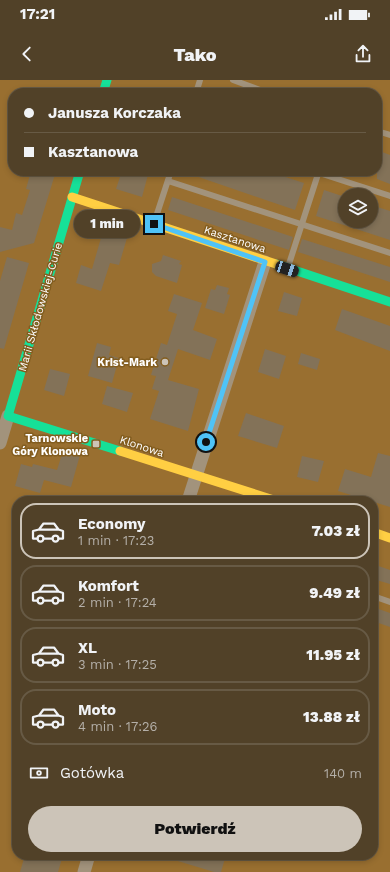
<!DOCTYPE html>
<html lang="pl">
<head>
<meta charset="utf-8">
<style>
  body { margin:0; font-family:"Work Sans",sans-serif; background:#5b4c34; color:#f1f3f6; height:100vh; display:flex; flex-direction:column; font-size:15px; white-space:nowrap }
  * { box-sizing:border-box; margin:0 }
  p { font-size:13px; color:#b4afa8 }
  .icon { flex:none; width:22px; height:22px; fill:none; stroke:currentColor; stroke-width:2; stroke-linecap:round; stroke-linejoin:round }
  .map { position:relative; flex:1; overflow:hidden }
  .side { position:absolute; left:12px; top:416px; width:366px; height:364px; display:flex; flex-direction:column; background:#514128; border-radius:16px; box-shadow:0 2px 6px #0003,0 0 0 1px #675a45 }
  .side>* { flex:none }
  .top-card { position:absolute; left:8px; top:8px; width:374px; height:88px; border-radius:16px; box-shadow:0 2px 6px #0003,0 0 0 1px #675a45; display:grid; align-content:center; height:88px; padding:0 16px; background:#514128 }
  .controls { position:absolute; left:338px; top:108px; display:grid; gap:8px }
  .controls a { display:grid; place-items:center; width:40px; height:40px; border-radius:50%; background:#514128; box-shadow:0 2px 6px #0003,0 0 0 1px #675a45; font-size:20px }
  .end { position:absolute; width:18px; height:18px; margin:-9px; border:5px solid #4fc3f7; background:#111; box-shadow:0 0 0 2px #111 }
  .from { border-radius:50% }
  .bubble { position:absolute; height:28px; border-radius:14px; background:#514128; box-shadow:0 2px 6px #0003,0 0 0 1px #675a45; font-size:13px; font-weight:800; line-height:28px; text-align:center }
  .car { position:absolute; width:12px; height:24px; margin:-12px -6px; border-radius:5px; box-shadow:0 0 3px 1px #0007; background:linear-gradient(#222 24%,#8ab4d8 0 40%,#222 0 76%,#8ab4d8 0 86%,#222 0) }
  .top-card b { display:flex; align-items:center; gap:14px; height:38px; font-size:15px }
  .top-card b+b { border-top:1px solid #675a45 }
  .top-card i { width:10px; height:10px; background:#f1f3f6 }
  ul { padding:7px 0 0; list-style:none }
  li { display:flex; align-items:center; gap:12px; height:56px; margin:0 8px 6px; padding:0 8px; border:2px solid #675a45; border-radius:16px }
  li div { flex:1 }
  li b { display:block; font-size:15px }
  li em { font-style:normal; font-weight:800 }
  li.current { border-color:#ccc4b8 }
  li>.icon { width:36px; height:36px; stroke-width:1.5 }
  .pay { display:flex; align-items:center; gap:10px; height:44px; padding:0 16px; font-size:15px }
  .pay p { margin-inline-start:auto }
  .button { display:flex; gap:8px; margin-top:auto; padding:8px 16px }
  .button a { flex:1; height:46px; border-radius:24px; background:#ccc4b8; color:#111; font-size:16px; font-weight:800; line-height:46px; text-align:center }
  .status { display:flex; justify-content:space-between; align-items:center; height:28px; padding:0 20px; background:#514128; direction:ltr }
  .status svg { height:11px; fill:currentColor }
  header { display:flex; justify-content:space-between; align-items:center; height:52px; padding:0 16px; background:#514128; font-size:18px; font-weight:800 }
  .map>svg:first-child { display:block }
  .green { fill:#996f30; fill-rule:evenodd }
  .building { fill:#837258 }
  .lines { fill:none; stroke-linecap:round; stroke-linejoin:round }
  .lane { stroke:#a2937c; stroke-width:6 }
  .street { stroke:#a2937c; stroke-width:13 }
  .fast { stroke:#16e098; stroke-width:9 }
  .slow { stroke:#ffcf43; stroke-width:9 }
  .route { stroke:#4fc3f7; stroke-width:5 }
  .poi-dot { fill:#ccc4b8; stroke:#835d1f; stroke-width:1.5 }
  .labels { text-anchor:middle; stroke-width:3; stroke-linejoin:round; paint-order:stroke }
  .street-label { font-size:11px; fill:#fff; stroke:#835d1f }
  .poi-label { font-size:11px; font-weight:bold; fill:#fff; stroke:#835d1f; text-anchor:end }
</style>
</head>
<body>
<div class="status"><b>17:21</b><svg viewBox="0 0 49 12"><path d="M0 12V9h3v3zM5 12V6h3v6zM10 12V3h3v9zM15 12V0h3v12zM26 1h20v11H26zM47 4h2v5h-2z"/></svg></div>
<header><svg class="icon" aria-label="back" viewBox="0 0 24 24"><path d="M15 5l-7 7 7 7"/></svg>Tako<svg class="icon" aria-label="share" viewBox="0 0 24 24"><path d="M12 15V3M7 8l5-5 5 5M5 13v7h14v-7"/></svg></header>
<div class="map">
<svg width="390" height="792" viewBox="0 0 390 792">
  <rect width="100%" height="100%" fill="#6c5735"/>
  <path class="green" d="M 0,0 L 390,0 L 390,792 L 0,792 ZM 13,13 L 377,13 L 377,91 L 13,91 ZM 345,115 L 371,115 L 371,141 L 345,141 ZM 17,421 L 373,421 L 373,775 L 17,775 Z"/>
  <g class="building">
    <path d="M 377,70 L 390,75 L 390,104 L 377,99 Z"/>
    <path d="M 31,91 L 56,91 L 34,163 L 0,172 L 0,147 L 12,150 L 16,133 L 22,135 L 30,110 L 26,109 Z"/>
    <path d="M 122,91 L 149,91 L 142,117 L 116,109 Z"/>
    <path d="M 188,91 L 267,91 L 304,103 L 295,130 L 187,93 Z"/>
    <path d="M 324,110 L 345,117 L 345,141 L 371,141 L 371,125 L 390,131 L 390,160 L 316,136 Z"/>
    <path d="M 172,117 L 293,157 L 289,170 L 168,130 Z"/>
    <path d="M 103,151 L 127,158 L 119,185 L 110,183 L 101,211 L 76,203 L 81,185 L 92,189 Z"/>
    <path d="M 302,159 L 390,187 L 390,202 L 298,172 Z"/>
    <path d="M 163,175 L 181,181 L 179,184 L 182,185 L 177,203 L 156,196 L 152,192 L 152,184 L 161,181 Z"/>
    <path d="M 7,177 L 29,183 L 4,269 L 0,268 L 0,201 Z"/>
    <path d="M 217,205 L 229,208 L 227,214 L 230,215 L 224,234 L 205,228 L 211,209 L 215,210 Z"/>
    <path d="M 284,212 L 302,218 L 297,236 L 278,231 Z"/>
    <path d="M 174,214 L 202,223 L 193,250 L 217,259 L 210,280 L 178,269 L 168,300 L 199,309 L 188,351 L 150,339 L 159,311 L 152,309 L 156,296 L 151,295 L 161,263 L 167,265 L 177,234 L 168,231 Z"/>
    <path d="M 342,229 L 390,246 L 390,271 L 335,250 Z"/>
    <path d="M 97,263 L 111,267 L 109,275 L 119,278 L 112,303 L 88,296 Z"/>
    <path d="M 265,269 L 286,276 L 279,299 L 258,292 Z"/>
    <path d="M 301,273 L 320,279 L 317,290 L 298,284 Z"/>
    <path d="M 50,289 L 70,294 L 64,316 L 44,310 Z"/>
    <path d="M 107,306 L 133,313 L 127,332 L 102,324 Z"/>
    <path d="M 246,333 L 284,346 L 277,368 L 238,356 Z"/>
    <path d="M 63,371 L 80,375 L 71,407 L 44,400 L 40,413 L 15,406 L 21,384 L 32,387 L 33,384 L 57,390 Z"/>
    <path d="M 378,373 L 390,376 L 390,427 L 338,411 L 345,389 L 371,397 Z"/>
    <path d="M 302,376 L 324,381 L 318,402 L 297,397 Z"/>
    <path d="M 373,484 L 390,490 L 390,504 L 373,499 Z"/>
    <path d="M 373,527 L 390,533 L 390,547 L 373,541 Z"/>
    <path d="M 25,775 L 63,775 L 58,792 L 20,792 Z"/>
    <path d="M 169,775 L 226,775 L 221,792 L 214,792 L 168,778 Z"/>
  </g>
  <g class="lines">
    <g class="lane">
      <path d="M 233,0 L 268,13"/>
      <path d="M 196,13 L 200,0"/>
      <path d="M 377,51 L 390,55"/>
      <path d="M 313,91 L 390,116"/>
      <path d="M 168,101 L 390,173"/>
      <path d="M 154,143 L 171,91"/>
      <path d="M 288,187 L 319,91"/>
      <path d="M 373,516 L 390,522"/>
    </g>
    <g class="street">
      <path d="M 0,363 L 8,336"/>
      <path d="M 188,421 L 265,182"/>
      <path d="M 84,792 L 89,775"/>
    </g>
    <g class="fast">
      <path d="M 103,13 L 107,0"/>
      <path d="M 80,91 L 8,336 L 120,371"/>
      <path d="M 276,184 L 390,222"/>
    </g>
    <g class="slow">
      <path d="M 72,117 L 276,184"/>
      <path d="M 120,371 L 277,421"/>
      <path d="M 373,452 L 390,458"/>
    </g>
  </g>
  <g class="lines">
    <path class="route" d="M 154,144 L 265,182 L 206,362"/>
  </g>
  <g class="poi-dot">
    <circle cx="165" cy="282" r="4"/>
    <rect x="92" y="360" width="8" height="8" rx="2"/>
  </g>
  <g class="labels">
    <g class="street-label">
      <text transform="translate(235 159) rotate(18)" y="4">Kasztanowa</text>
      <text transform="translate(40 227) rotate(-74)" y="4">Marii Skłodowskiej-Curie</text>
      <text transform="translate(142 366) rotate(18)" y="4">Klonowa</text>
    </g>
    <g class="poi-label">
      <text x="157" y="286">Krist-Mark</text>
      <text x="88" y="362">Tarnowskie<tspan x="88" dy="13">Góry Klonowa</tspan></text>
    </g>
  </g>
</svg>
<div class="controls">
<a><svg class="icon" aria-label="layers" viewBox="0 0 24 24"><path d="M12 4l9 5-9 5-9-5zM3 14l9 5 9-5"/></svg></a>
</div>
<i class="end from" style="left:206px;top:362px"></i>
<i class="end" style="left:154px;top:144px"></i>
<div class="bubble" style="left:74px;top:130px;width:66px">1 min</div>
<i class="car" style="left:287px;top:189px;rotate:108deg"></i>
<div class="top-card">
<b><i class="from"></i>Janusza Korczaka</b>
<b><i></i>Kasztanowa</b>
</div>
<section class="side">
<ul>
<li class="current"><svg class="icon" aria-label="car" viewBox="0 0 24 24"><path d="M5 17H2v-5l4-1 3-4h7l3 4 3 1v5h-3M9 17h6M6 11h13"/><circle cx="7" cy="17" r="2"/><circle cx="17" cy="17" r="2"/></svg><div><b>Economy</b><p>1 min · 17:23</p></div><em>7.03 zł</em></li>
<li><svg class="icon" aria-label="car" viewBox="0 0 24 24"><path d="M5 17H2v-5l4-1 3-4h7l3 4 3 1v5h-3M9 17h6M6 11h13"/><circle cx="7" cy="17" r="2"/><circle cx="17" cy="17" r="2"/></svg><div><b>Komfort</b><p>2 min · 17:24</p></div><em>9.49 zł</em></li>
<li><svg class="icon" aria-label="car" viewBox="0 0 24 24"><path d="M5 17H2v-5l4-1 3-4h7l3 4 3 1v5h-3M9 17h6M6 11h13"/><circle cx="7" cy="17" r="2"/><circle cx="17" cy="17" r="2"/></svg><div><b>XL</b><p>3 min · 17:25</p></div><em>11.95 zł</em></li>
<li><svg class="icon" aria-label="car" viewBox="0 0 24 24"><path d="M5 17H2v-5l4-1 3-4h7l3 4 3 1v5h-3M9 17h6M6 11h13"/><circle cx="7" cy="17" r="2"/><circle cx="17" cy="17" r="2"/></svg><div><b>Moto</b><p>4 min · 17:26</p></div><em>13.88 zł</em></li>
</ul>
<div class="pay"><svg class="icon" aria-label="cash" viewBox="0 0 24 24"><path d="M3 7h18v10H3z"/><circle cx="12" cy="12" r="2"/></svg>Gotówka<p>140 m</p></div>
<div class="button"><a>Potwierdź</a></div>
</section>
</div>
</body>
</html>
